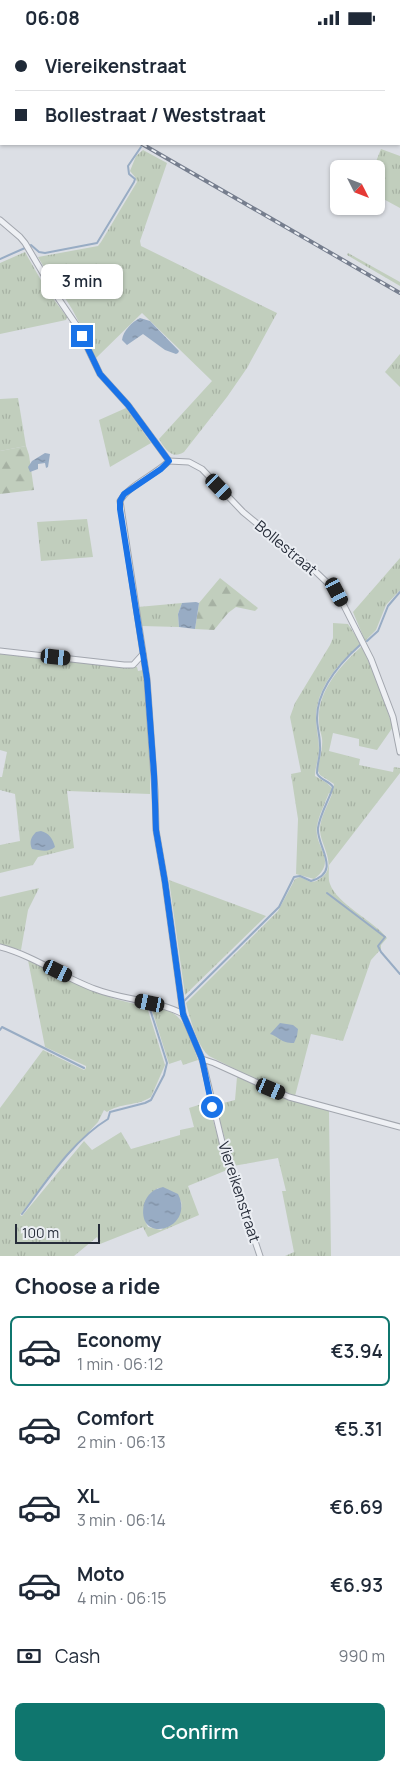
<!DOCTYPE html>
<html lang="en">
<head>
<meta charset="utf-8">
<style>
  body { margin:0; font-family:Manrope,sans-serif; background:#f6f6f7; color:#1f2937; height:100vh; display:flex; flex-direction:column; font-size:19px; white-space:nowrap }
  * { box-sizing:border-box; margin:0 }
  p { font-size:16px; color:#747a83 }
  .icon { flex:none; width:28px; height:28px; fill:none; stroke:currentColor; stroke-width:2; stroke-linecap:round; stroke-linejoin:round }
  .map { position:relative; height:1221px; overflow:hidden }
  .drawer { display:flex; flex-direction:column; background:#fff; flex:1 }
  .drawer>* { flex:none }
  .hud { position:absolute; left:0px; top:0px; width:400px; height:110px; box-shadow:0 1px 4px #0004; display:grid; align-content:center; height:110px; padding:0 15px; background:#fff }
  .needle { width:32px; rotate:132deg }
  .fabs { position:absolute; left:330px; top:125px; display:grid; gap:10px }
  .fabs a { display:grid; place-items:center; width:55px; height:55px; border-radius:8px; background:#fff; box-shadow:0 1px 4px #0004; font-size:25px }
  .scale { position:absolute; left:15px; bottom:12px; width:85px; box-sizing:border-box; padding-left:5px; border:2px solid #272d3a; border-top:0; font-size:14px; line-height:18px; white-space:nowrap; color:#272d3a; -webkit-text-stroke:4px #ebeef3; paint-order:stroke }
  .end { position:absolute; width:22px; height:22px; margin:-11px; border:6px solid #1a73e8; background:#fff; box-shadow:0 0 0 2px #fff }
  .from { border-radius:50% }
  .bubble { position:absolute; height:35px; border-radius:8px; background:#fff; box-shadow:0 1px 4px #0004; font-size:16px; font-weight:600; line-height:35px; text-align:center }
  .car { position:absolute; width:15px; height:30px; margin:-15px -8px; border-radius:6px; box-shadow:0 0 4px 1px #0007; background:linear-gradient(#222 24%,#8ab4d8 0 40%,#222 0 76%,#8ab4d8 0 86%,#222 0) }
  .hud b { display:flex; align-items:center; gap:18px; height:48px; font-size:19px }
  .hud b+b { border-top:1px solid #e0e1e3 }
  .hud i { width:12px; height:12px; background:#1f2937 }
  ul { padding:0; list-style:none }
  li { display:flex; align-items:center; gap:15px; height:70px; margin:0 10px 8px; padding:0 5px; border:2px solid transparent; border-radius:8px }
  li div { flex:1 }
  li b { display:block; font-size:19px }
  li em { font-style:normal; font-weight:600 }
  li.selected { border-color:#0f766e }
  li>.icon { width:45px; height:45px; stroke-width:1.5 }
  h2 { padding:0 15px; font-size:22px; line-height:60px }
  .pay { display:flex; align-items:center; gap:12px; height:55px; padding:0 15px; font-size:19px }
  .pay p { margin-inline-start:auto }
  .primary-button { display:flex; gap:10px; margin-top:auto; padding:10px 15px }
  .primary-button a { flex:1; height:58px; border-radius:8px; background:#0f766e; color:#fff; font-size:20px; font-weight:600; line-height:58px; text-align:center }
  .status { display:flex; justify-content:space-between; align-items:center; height:35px; padding:0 25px; background:#fff; direction:ltr }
  .status svg { height:14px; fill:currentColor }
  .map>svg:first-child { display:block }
  .grass { fill:url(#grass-tufts); fill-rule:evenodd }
  .forest { fill:url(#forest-firs) }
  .water { fill:url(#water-ripples) }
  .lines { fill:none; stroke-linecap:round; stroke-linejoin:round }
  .stream { stroke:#98acc4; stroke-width:2 }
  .minor-casing { stroke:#a2a6ae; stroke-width:7 }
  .minor { stroke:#eef0f4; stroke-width:5 }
  .rail-casing { stroke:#767e8e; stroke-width:4 }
  .rail { stroke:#ebeef3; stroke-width:2; stroke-dasharray:5.5; stroke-linecap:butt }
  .route { stroke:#1a73e8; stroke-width:6 }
  .labels { text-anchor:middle; stroke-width:4; stroke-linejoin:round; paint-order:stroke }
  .street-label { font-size:15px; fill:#272d3a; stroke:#ebeef3 }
</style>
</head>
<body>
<div class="status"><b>06:08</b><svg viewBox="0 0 49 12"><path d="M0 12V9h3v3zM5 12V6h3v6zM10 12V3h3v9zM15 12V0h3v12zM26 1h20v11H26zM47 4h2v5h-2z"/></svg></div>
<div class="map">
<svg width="400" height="1221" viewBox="0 0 400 1221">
  <defs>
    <pattern id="grass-tufts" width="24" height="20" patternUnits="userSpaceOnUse" patternTransform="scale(1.25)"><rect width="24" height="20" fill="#c1cebd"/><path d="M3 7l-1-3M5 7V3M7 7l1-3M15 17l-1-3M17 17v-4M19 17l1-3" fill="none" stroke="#a6b1a3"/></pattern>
    <pattern id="forest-firs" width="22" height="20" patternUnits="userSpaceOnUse" patternTransform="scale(1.25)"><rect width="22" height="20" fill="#c1cebd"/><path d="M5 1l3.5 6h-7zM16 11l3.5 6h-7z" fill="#a6b1a3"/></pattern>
    <pattern id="water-ripples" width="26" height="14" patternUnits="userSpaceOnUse" patternTransform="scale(1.25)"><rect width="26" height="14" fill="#98acc4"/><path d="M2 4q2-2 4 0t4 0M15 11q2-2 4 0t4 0" fill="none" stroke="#7c8ca0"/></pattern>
  </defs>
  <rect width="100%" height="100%" fill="#dcdfe5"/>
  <g class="grass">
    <path d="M 293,0 L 400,0 L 400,29 L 399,30 L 399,1 Z"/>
    <path d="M 381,114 L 400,121 L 400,173 L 376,160 L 376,134 L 373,134 Z"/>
    <path d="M 143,115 L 167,128 L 140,206 L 141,211 L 277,278 L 247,333 L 227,362 L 184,417 C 172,425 165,414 159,404 L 212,346 L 142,278 L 95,324 C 88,307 81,290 72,274 C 61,256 48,240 38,222 L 98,211 L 101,207 L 137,147 L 135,142 L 130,136 L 136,121 Z"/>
    <path d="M 25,217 L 46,254 L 67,282 L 66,285 L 0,299 L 0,228 Z"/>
    <path d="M 348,218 L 400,247 L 400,251 L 347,220 Z"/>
    <path d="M 400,319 L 400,352 L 385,337 Z"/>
    <path d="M 18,363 L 26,411 L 0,416 L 0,364 Z"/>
    <path d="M 126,373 L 151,408 L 110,432 L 99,385 Z"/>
    <path d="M 87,484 L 93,522 L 41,526 L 37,487 Z"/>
    <path d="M 400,523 L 400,555 L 386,570 L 376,595 L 365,606 L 353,577 Z"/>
    <path d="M 182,568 L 178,579 L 179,592 L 141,591 L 138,572 Z"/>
    <path d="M 333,588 L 348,589 L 361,609 C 339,627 316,653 316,683 C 316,694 319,704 319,714 C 319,724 315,732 315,741 L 327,748 L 333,754 L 334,749 L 320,740 L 317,734 C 320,724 323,714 322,703 C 321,698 319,693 319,688 C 316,657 341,630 362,611 L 378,649 L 393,692 L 377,715 L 359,711 L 359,704 L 333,698 L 329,716 L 360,724 L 359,730 L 393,737 L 394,732 L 400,733 L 400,738 L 329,830 C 329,836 328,844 330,849 C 337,869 374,886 387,903 L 381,910 L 381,914 L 371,925 L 343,1006 L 311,999 L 295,1061 L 255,1044 L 209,1021 C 197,1011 190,983 186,968 L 278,876 L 295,844 L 300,842 C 309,846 312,850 321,843 C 338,831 321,811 320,796 C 319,785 328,770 332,759 L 329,758 C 325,768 319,780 317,791 C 313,812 339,825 314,844 L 296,839 L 298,784 L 291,739 L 301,737 L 290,682 L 295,668 L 330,610 L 333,603 Z"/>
    <path d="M 0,619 L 110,631 L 137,632 L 138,636 L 143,635 L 150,721 L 150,759 L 67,756 L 74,813 L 38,822 L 33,830 L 0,838 L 0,810 L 20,806 L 15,759 L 0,755 L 0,742 L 2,742 L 7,717 L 0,715 Z"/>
    <path d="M 169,845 L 266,881 L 185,960 Z"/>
    <path d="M 39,853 L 28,875 L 21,915 L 0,910 L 0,862 Z"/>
    <path d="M 28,925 L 94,956 L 115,964 L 147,972 L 165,1030 L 151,1062 C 138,1071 119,1068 107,1077 L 104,1075 L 98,1087 L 61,1127 L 20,1180 L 22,1181 L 84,1106 L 92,1115 L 121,1097 L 131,1114 L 180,1100 L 180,1095 L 194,1092 L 189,1073 L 208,1067 L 227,1135 L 188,1151 L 199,1180 L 148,1202 L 143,1192 L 100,1209 L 97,1202 L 74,1221 L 0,1221 L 0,1073 L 43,1015 L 84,1035 L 86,1033 L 86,1031 L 45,1012 ZM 158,1153 L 181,1166 C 184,1181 172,1186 161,1195 L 148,1192 C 140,1178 144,1161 158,1153 Z"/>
    <path d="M 151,972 C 157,973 165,974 171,977 C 187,985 192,1009 198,1025 L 183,1030 L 181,1025 L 169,1029 Z"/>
    <path d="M 237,1042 L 276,1059 L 329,1076 L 331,1221 L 285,1221 L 294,1217 L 282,1156 L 286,1156 L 278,1123 L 233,1131 L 215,1070 L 235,1065 Z"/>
  </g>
  <g class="forest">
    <path d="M 26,411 L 29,420 L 34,455 L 0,459 L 0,416 Z"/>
    <path d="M 220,543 L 258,573 L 255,576 L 236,572 L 228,578 L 214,595 L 195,594 L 199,568 Z"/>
  </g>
  <g class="water">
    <path d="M 140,283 L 150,286 L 179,316 L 178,318 L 176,319 L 165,315 L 143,299 L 127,310 L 122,305 C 123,296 132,287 140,283 Z"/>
    <path d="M 45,418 L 50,419 L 48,432 L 46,433 L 45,428 L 38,429 L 38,434 L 30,437 L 28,432 L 32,426 Z"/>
    <path d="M 196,567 L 199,568 L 195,594 L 179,592 L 178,579 L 182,568 Z"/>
    <path d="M 41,796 C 49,798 53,804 55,812 C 48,818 40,815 32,814 C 29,807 31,802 36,797 Z"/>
    <path d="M 280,988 L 293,990 L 298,994 L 297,1001 L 294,1008 C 280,1008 280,1002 270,999 Z"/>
    <path d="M 163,1152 L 178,1159 C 196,1195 135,1211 144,1169 C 147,1159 154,1154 163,1152 Z"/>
  </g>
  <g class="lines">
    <g class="stream">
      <path d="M 209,1 L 210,0"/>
      <path d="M 31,210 L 39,217 L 45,218 L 97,208 L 134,147 L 135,144 L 129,139 L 128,131 L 141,112"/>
      <path d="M 0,224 L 25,213"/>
      <path d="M 367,606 L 378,596 L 388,571 L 400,557"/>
      <path d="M 327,858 L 385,902 L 378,911 L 381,917 L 400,939"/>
      <path d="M 183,967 L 279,872 L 294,842 L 300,841 L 311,846 C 343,837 316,811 318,793 C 320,779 329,765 333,752 C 329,745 319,745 317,738 C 317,728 321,720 320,711 C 320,701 317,692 317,683 C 317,654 340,628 360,610"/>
      <path d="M 0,995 L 2,992 L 84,1033"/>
      <path d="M 22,1179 C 46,1147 73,1105 108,1084 L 110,1077 L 145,1068 L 151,1065 L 164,1040 L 167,1028 L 150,974"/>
    </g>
    <defs>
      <g id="minor">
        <path d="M 0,185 L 20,202 L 25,208 L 54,257 L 77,291 L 100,339 L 128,370 L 169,426"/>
        <path d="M 169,426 C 155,440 129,450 120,466 L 147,644 L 155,756 L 156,795 L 165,847 L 183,979 L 202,1024 L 223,1111 L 260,1221"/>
        <path d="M 169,426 L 189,427 L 202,434 L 243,477 L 316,537 L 337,557 L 371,624 L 393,682 L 400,717"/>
        <path d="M 0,616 L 124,630 L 133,630 L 143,619"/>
        <path d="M 0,912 C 34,921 62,942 95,954 C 123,965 156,965 183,979"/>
        <path d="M 202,1024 L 214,1028 L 289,1062 L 400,1092"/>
      </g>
    </defs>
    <use href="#minor" class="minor-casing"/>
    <use href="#minor" class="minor"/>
    <defs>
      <g id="rail">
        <path d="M 0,26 L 1,27"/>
        <path d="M 142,109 L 400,258"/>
      </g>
    </defs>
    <use href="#rail" class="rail-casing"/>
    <use href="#rail" class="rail"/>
  </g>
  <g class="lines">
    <path class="route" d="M 82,301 L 100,339 L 128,370 L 169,426 L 161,434 L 124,459 L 120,466 L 120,474 L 147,644 L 154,739 L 156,795 L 165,847 L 183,979 L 202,1024 L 212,1072"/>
  </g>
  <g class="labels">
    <g class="street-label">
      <text transform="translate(286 513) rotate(40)" y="5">Bollestraat</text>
      <text transform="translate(239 1157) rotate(72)" y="5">Viereikenstraat</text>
    </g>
  </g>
</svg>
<div class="fabs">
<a><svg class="needle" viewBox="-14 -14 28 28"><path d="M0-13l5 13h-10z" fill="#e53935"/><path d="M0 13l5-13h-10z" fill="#747a83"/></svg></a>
</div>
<div class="scale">100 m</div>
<i class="end from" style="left:212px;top:1072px"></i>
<i class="end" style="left:82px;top:301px"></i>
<div class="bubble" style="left:41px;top:229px;width:82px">3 min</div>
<i class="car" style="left:219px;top:452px;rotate:136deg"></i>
<i class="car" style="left:337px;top:557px;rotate:152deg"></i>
<i class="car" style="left:56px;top:622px;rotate:96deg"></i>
<i class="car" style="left:58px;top:936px;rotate:116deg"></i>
<i class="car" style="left:150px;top:968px;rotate:282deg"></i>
<i class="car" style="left:271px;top:1054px;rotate:113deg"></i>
<div class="hud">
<b><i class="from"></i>Viereikenstraat</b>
<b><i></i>Bollestraat / Weststraat</b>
</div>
</div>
<section class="drawer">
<h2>Choose a ride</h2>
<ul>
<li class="selected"><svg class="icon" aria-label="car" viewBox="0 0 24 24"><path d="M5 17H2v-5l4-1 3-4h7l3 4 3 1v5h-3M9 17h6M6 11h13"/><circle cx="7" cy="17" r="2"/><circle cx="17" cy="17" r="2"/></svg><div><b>Economy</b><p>1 min · 06:12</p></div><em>€3.94</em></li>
<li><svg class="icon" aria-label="car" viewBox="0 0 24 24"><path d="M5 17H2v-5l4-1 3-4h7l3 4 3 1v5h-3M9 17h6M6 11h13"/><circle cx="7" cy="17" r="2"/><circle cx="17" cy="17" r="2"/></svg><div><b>Comfort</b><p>2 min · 06:13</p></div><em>€5.31</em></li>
<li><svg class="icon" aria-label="car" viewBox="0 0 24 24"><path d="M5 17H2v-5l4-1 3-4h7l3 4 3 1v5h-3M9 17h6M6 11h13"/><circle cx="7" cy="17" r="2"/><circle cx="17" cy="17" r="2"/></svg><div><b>XL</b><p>3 min · 06:14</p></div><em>€6.69</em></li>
<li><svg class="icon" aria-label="car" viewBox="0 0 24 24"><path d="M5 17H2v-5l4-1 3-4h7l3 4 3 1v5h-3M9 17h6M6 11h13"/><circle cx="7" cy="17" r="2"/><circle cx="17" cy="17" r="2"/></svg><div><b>Moto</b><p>4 min · 06:15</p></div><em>€6.93</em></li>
</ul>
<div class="pay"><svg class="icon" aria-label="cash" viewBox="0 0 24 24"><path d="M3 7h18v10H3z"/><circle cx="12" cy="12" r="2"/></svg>Cash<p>990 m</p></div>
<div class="primary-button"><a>Confirm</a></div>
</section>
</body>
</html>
